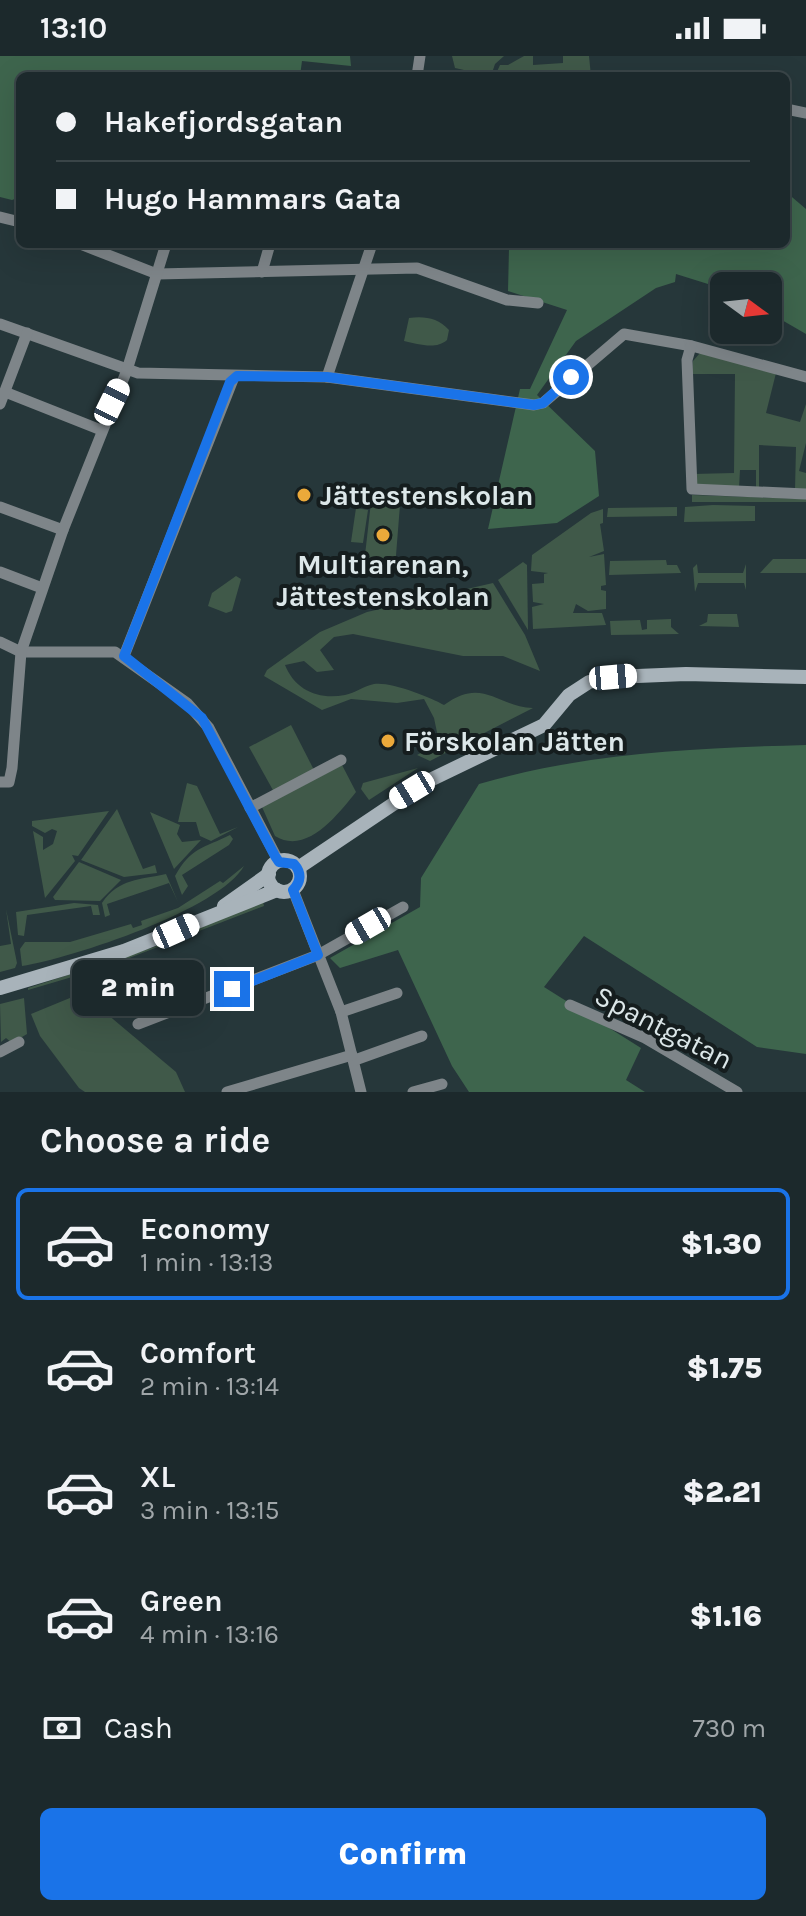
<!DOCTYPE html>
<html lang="en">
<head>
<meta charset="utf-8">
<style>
  body { margin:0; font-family:Karla,sans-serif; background:#293538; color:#f1f3f6; height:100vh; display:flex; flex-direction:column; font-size:30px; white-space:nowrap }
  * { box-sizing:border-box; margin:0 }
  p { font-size:26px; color:#a0a6a9 }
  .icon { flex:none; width:44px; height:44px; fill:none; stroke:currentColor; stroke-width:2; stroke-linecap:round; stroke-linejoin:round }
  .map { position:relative; height:1036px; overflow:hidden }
  .drawer { display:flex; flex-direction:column; background:#1c292c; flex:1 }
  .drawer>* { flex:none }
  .hud { position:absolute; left:16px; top:16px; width:774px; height:176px; border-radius:12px; box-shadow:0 8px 32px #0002,0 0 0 2px #3a4548; display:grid; align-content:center; height:176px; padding:0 40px; background:#1c292c }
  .needle { width:52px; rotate:105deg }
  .controls { position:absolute; left:710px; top:216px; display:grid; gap:16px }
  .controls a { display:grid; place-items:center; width:72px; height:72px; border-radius:12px; background:#1c292c; box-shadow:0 8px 32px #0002,0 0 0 2px #3a4548; font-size:40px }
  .end { position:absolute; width:36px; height:36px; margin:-18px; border:10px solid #1a73e8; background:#fff; box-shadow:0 0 0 4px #fff }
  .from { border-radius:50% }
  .bubble { position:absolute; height:56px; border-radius:12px; background:#1c292c; box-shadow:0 8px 32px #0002,0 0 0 2px #3a4548; font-size:26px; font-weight:800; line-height:56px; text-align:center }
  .car { position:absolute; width:24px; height:48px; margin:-24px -12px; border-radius:10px; box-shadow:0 0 6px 2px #0007; background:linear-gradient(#fff 24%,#345 0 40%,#fff 0 76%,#345 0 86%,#fff 0) }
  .hud b { display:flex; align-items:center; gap:28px; height:76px; font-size:30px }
  .hud b+b { border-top:2px solid #3a4548 }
  .hud i { width:20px; height:20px; background:#f1f3f6 }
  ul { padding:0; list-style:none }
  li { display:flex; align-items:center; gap:24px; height:112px; margin:0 16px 12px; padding:0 24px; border:4px solid transparent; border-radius:12px }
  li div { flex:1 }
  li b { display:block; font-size:30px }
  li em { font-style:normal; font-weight:800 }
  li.selected { border-color:#1a73e8 }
  li>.icon { width:72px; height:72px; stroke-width:1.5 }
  h2 { padding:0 40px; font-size:36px; line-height:96px }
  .pay { display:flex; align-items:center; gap:20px; height:88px; padding:0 40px; font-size:30px }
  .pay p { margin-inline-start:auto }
  .button { display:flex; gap:16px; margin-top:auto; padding:16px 40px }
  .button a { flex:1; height:92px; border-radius:12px; background:#1a73e8; color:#fff; font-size:32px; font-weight:800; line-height:92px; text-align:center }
  .status { display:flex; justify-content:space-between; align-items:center; height:56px; padding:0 40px; background:#1c292c; direction:ltr }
  .status svg { height:22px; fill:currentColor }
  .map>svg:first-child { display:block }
  .green { fill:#405949 }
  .forest { fill:#3e654d }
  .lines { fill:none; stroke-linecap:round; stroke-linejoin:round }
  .street { stroke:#7e8589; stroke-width:11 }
  .secondary { stroke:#a8b3ba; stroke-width:14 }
  .route { stroke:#1a73e8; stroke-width:10 }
  .poi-dot { fill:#eba93a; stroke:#151d1e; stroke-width:3 }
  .labels { text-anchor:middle; stroke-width:8; stroke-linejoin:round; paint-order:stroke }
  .poi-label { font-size:28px; font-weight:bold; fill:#dce7e9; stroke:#151d1e; text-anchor:start }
  .street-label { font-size:28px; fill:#dce7e9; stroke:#151d1e }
</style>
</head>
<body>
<div class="status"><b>13:10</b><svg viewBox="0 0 49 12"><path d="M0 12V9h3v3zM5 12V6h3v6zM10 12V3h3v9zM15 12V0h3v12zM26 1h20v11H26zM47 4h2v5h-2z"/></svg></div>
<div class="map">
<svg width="806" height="1036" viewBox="0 0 806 1036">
  <rect width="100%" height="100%" fill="#26373a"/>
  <g class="green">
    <path d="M 452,0 L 504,0 L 495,8 L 491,20 L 455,12 Z"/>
    <path d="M 524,0 L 533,0 L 533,9 L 563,7 L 563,0 L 589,0 L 591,20 L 495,20 L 500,9 L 508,9 Z"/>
    <path d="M 409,262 C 425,260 438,262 449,274 L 447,284 C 436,294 418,288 404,285 Z"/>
    <path d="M 700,297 L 776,317 L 766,357 L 800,366 L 806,348 L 806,387 L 799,415 L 806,417 L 806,435 L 795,434 L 796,391 L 759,389 L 759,433 L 756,433 L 756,414 L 740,414 L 739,432 L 696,428 L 693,418 L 734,417 L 735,318 L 692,318 L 693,305 Z"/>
    <path d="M 692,439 L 806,443 L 806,446 L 692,446 Z"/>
    <path d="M 382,441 L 409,445 L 407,449 L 400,449 L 395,512 L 364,508 L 371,446 L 379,446 L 370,444 Z"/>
    <path d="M 713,449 L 755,450 L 755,465 L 684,466 L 685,451 Z"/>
    <path d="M 677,451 L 677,460 L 607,461 L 608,452 Z"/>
    <path d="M 356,452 L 368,454 L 363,487 L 351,486 Z"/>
    <path d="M 603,453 L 603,467 L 600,468 L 604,495 L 589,501 L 604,498 L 606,529 L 601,530 L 601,534 L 606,535 L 606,553 L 588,555 L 576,548 L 573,557 L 602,557 L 606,569 L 533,573 L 532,551 L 544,548 L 533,546 L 532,528 L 544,527 L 544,518 L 548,517 L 531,515 L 532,499 L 591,457 Z"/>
    <path d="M 773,503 L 806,503 L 806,517 L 760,517 Z"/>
    <path d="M 666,504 L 667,509 L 677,509 L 681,517 L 609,519 L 610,505 Z"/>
    <path d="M 523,506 L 527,509 L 528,574 L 498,524 Z"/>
    <path d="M 697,508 L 698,517 L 743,517 L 746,508 L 746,534 L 744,527 L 698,527 L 695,536 L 693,512 Z"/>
    <path d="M 236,520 L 241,523 L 232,555 L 226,557 L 208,550 L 212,537 Z"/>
    <path d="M 493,527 L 525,579 L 540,615 L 503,600 L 463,600 L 353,578 L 334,581 L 320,594 L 334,614 L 317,616 L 304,605 L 285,609 C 295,634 318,644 345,639 C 355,637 364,630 374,628 C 389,625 431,641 444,649 C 483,620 497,651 533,652 L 430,705 L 417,699 L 436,689 L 438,681 L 434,662 L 424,643 L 397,647 L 351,643 L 322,654 L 264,620 L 267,614 L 320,576 L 367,556 Z"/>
    <path d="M 708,558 L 737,558 L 739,571 L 699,570 L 707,566 Z"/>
    <path d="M 671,563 L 671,571 L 679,578 L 611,579 L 610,565 L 640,564 L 642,574 L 647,573 L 647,564 Z"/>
    <path d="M 291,669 L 314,714 L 274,736 L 249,691 Z"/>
    <path d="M 342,709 L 356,736 C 339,757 307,800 275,780 L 262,751 Z"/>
    <path d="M 418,712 L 369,744 L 361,733 L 363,727 Z"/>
    <path d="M 187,727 L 197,730 L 220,778 L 238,771 L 211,785 L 200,780 L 196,766 L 178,766 Z"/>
    <path d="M 117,753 L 143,813 L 155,809 L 157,817 L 124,821 L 81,804 Z"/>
    <path d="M 109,755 L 78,800 L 72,799 L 75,805 L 45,842 L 33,775 L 43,781 L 43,794 L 53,788 L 57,775 L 52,773 L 45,777 L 32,770 L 32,765 Z"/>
    <path d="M 150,756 L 180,769 L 177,778 L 182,786 L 201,784 L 174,813 Z"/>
    <path d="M 230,779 L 233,783 L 229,789 L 182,819 L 188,830 L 182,839 L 175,820 C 191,791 204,792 230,779 Z"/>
    <path d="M 79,806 L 121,824 L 100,845 L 55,844 L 53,841 Z"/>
    <path d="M 244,810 C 220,853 73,902 22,910 L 20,893 L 25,886 L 70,886 L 131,868 L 133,872 L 142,869 L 141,865 L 178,852 L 220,825 L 223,827 Z"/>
    <path d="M 166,818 L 178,846 L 169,827 L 107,848 L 110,859 L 105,861 L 102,847 C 119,822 140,824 166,818 Z"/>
    <path d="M 263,845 L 264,850 L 106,911 L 28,934 L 28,932 L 154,891 Z"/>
    <path d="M 74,847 L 98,849 L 100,859 L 93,859 L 91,850 L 27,859 L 24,880 L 18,879 L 16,856 Z"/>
    <path d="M 6,853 L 17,907 L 15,912 L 0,916 L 0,890 L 11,888 Z"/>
    <path d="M 82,937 L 176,1016 L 185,1036 L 85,1036 L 79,1032 L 40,980 L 31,958 Z"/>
    <path d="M 24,942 L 27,978 L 12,987 L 6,982 L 1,986 L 0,948 Z"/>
  </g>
  <g class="forest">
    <path d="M 0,0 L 350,0 L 351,10 L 302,5 L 300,20 L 20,20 L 20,141 L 12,144 L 0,141 Z"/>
    <path d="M 786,136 L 806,153 L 806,278 L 768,256 L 768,230 L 724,230 L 724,233 L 676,218 L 675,226 L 656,232 L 576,285 L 537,339 L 595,395 L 599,440 L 557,467 L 488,473 L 520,333 L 530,333 L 567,254 L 508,235 L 509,192 L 504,188 L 786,188 Z"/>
    <path d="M 806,689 L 806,998 L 757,991 L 584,880 L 544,931 L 641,992 L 626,1024 L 645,1036 L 469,1036 L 452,1010 L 398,894 L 340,912 L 330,902 L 420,851 L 421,822 L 479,728 C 585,697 696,692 806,689 Z"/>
  </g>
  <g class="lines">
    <g class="street">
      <path d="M 417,20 L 420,0"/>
      <path d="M 667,20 L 674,20"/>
      <path d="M 786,53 L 806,57"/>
      <path d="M 0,161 L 20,166"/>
      <path d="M 80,188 L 157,218 L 417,212 L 507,244 L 538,247"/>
      <path d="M 262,216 L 270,188"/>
      <path d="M 0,268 L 138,317 L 327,321 L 534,349 L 543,347 L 624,278 L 692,290 L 806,321"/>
      <path d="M 691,290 L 687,304 L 692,433 L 806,438"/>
      <path d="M 327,321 L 372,188"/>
      <path d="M 5,336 L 101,374"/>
      <path d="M 0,348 L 27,277"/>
      <path d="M 0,451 L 63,474"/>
      <path d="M 0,516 L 42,532"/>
      <path d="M 0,586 L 21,596 L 115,596 L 187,647 L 209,672 L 279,806"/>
      <path d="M 124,600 L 234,321"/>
      <path d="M 0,726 L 9,726 L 12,712 L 21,596 L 63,474 L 127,314 L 166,188"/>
      <path d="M 250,752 L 341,704"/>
      <path d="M 293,834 L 341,956 L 361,1036"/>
      <path d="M 570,949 L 645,982 L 737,1036"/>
      <path d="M 341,956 L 397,937"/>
      <path d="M 138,968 L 318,899 L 403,851"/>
      <path d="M 0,996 L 19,986"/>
      <path d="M 355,1004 L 422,980"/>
      <path d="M 227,1036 L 352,999"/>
      <path d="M 413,1036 L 442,1028"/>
    </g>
    <g class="secondary">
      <circle cx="284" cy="820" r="16"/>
      <path d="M 298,812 L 426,726 L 544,669 L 569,639 L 589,626 L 613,621 L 686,618 L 806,621"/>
      <path d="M 224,850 L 269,818"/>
      <path d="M 0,932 L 124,895 L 277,834"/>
    </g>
  </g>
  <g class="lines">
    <path class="route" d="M 232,933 L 318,899 L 293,834 C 301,826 302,817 294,808 L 279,806 L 275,800 L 202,662 L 124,600 L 230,326 L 237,320 L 327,321 L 534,349 L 543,347 L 571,321"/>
  </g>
  <g class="poi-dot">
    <circle cx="304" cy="439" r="8"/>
    <circle cx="383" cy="479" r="8"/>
    <circle cx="388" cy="685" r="8"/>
  </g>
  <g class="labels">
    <g class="poi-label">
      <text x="320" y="449">Jättestenskolan</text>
      <text x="383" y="518" text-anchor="middle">Multiarenan,<tspan x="383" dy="32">Jättestenskolan</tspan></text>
      <text x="404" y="695">Förskolan Jätten</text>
    </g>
    <g class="street-label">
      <text transform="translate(664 971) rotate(27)" y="10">Spantgatan</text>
    </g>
  </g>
</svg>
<div class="controls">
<a><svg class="needle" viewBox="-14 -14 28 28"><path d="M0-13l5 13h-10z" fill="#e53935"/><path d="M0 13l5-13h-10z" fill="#a0a6a9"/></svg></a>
</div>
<i class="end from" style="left:571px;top:321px"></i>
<i class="end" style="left:232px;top:933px"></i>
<div class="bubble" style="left:72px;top:904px;width:132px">2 min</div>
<i class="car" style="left:112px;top:346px;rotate:26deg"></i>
<i class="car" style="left:613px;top:621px;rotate:85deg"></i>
<i class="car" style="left:412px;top:734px;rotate:239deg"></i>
<i class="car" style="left:368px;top:870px;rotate:240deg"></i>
<i class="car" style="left:176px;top:875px;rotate:66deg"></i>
<div class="hud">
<b><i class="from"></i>Hakefjordsgatan</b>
<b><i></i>Hugo Hammars Gata</b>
</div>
</div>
<section class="drawer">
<h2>Choose a ride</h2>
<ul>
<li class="selected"><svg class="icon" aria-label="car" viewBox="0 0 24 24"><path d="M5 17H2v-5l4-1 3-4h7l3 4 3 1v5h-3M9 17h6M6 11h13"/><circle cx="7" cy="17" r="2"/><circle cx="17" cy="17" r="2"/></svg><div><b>Economy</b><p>1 min · 13:13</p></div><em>$1.30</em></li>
<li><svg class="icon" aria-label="car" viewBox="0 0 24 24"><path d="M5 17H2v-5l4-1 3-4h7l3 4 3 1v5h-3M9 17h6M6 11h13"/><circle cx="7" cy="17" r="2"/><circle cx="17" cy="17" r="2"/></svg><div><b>Comfort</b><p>2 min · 13:14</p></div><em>$1.75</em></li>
<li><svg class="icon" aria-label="car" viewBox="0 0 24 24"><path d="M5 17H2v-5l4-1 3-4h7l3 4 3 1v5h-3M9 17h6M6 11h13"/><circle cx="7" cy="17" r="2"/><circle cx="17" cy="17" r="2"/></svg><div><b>XL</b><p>3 min · 13:15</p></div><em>$2.21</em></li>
<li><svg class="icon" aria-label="car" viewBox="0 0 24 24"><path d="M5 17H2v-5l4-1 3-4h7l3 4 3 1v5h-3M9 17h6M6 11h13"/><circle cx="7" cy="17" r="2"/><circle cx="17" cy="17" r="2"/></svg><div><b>Green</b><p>4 min · 13:16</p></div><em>$1.16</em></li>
</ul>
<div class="pay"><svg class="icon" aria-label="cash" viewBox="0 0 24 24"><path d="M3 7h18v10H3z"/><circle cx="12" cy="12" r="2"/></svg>Cash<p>730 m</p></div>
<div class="button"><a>Confirm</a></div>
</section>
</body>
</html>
